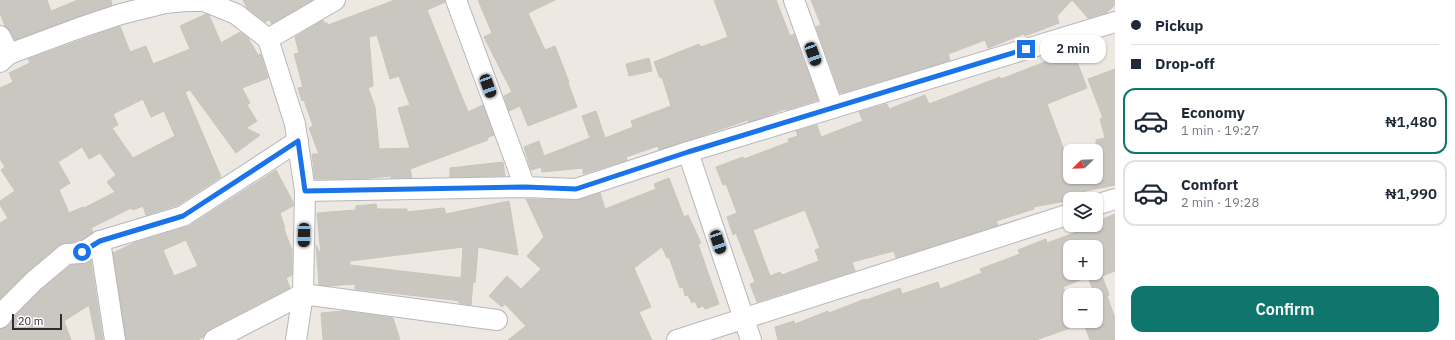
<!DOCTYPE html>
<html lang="en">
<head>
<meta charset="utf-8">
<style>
  body { margin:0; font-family:"IBM Plex Sans",sans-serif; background:#f2f2f3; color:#1f2937; height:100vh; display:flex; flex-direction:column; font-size:15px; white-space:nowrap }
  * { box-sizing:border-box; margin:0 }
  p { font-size:13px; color:#747a83 }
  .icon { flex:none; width:22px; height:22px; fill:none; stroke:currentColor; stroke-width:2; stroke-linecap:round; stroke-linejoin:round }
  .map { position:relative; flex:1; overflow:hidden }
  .side { display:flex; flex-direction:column; background:#fff; width:340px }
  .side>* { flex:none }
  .top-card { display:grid; align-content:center; height:88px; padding:0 16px; background:#fff }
  .needle { width:26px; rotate:247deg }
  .tools { position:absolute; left:1063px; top:144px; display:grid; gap:8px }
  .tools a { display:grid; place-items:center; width:40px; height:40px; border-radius:8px; background:#fff; box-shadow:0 1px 3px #0004; font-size:20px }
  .scale { position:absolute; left:12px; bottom:10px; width:50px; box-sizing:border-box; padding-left:4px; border:2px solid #2d2d2d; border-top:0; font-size:11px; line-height:14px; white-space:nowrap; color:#2d2d2d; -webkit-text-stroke:3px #fff; paint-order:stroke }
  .end { position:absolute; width:18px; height:18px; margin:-9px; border:5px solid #1a73e8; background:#fff; box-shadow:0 0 0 2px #fff }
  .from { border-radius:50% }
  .bubble { position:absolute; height:28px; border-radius:12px; background:#fff; box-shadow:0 1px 3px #0004; font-size:13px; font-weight:600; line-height:28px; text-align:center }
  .car { position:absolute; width:12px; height:24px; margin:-12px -6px; border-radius:5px; box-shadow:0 0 3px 1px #0007; background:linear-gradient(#222 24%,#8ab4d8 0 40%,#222 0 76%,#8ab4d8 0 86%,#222 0) }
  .top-card b { display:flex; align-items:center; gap:14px; height:38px; font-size:15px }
  .top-card b+b { border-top:1px solid #e0e1e3 }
  .top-card i { width:10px; height:10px; background:#1f2937 }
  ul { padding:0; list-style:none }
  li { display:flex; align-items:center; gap:12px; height:66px; margin:0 8px 6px; padding:0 8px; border:2px solid #e0e1e3; border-radius:12px }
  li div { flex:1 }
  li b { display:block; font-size:15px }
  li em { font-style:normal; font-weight:600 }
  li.current { border-color:#0f766e }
  li>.icon { width:36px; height:36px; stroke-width:1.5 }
  .cta { display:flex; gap:8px; margin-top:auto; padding:8px 16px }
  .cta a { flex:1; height:46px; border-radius:12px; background:#0f766e; color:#fff; font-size:16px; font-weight:600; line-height:46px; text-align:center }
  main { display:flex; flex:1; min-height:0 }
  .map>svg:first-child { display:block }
  .building { fill:#c9c7c0; stroke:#c8c5bb; fill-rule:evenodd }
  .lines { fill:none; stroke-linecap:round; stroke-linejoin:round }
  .minor-casing { stroke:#b5b6bf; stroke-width:22 }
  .minor { stroke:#fff; stroke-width:20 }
  .route { stroke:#1a73e8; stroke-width:5 }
</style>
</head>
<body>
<main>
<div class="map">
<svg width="1115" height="340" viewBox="0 0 1115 340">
  <rect width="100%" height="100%" fill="#ede9e2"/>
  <g class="building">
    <path d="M 0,0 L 47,0 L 51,11 L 78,0 L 111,0 L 112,5 L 15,40 L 10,31 L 5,26 L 0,13 Z"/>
    <path d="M 243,0 L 312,0 L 272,24 L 269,20 L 265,22 L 247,8 Z"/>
    <path d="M 395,0 L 445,0 L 445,2 L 427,10 L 468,112 L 483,105 L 494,135 L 487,138 L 488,140 L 410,169 L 412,178 L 391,178 L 391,176 L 359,179 L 315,179 L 312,154 L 319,154 L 309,128 L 313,126 L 304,100 L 302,101 L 298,88 L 303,87 L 294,54 L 299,53 L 295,37 L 323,20 L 324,23 L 327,23 L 328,25 ZM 377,35 L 390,79 L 399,76 L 410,105 L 398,108 L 410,148 L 379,149 L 375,107 L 368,88 L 373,86 L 369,37 Z"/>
    <path d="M 478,0 L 555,0 L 528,13 L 545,50 L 555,46 L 569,82 L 568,83 L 577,107 L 528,126 L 520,106 L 509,111 L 504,96 L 512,92 L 484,37 L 492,33 Z"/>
    <path d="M 714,0 L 776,0 L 790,36 L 794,34 L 818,100 L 786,110 L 785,109 L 767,116 L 749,122 L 748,120 L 659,150 L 658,146 L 626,157 L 627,160 L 583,174 L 583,168 L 542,172 L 541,167 L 531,170 L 524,147 L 539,141 L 544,156 L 590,138 L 582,116 L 596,111 L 605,138 L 633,127 L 631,121 L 671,106 L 662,77 L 660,78 L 654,62 L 699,44 L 701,47 L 728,37 Z"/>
    <path d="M 811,0 L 1115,0 L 1115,5 L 1106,13 L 1088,18 L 1072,0 L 1057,16 L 1059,23 L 1025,36 L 1024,34 L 988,48 L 985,40 L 948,54 L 950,60 L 942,63 L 842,93 L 842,92 L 840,93 L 816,27 L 821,25 Z"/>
    <path d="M 206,14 L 209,15 L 221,43 L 240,32 L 248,38 L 258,55 L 261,54 L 268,78 L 242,88 L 250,103 L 247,105 L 257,121 L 246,128 L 260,135 L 236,153 L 190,90 L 185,92 L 221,177 L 178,205 L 146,215 L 143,206 L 133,210 L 131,208 L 91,228 L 93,232 L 78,242 L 65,243 L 59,245 L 26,273 L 0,299 L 0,223 L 8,218 L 0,205 L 0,201 L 15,191 L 1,170 L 5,167 L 0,159 L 0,88 L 13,82 L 9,73 L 30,63 L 28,59 L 120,26 L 130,52 L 146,46 L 153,64 L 190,49 L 180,26 ZM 143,99 L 151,117 L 164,111 L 175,136 L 133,158 L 112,128 L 118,125 L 113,114 ZM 82,147 L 89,159 L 100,153 L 116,175 L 107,182 L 115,192 L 84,208 L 83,207 L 69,213 L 59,190 L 70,183 L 58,162 Z"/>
    <path d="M 1073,51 L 1087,88 L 1047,104 L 1064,150 L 1069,177 L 1096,177 L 1096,140 L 1105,138 L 1100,119 L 1103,118 L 1088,79 L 1115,69 L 1115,185 L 1071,194 L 1072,196 L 1066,198 L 1066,201 L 1033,207 L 1034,209 L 996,221 L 998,225 L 896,258 L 894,251 L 852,262 L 855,271 L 757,302 L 750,284 L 755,282 L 736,233 L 733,235 L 727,217 L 737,213 L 726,184 L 723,185 L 716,167 L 743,157 L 744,159 L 789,142 L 788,139 L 798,136 L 796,131 L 817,125 L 821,137 L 863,121 L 859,112 L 887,104 L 889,109 L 925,95 L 929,104 L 1000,77 L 1001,79 ZM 805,210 L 820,248 L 815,250 L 819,261 L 782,275 L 780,272 L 770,276 L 753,230 Z"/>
    <path d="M 649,58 L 652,71 L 629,76 L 626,64 Z"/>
    <path d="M 503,162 L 505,176 L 450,177 L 450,168 Z"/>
    <path d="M 276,170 L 293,202 L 293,206 L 280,213 L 285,228 L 284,229 L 292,250 L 292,275 L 286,278 L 290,288 L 209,330 L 203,337 L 198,340 L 126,340 L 113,253 L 134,243 L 189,226 ZM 186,240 L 198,266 L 174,276 L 163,250 Z"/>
    <path d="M 669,178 L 684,217 L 688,215 L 701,243 L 698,244 L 719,304 L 705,309 L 703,306 L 698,308 L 695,301 L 692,303 L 688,295 L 685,296 L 683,287 L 680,288 L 669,257 L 667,258 L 662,247 L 634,268 L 651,307 L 639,312 L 652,340 L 508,340 L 526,326 L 505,304 L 502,307 L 489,296 L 507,276 L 521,289 L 541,269 L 527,256 L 544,237 L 526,199 L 576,200 L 600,193 L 605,209 L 656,189 L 654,184 Z"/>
    <path d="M 509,201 L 518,255 L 478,247 L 475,283 L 473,281 L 471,305 L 459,303 L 459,301 L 453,300 L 355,289 L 355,284 L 327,286 L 319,285 L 316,245 L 321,255 L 317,213 L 356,210 L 356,206 L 376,204 L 377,209 L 407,209 L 407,212 L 444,208 L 446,214 ZM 463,247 L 461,278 L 350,265 L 350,261 Z"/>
    <path d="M 1115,214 L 1115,271 L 1102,276 L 1109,295 L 1107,296 L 1115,318 L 1115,340 L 1090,340 L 1083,321 L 1096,321 L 1096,295 L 1095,295 L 1088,277 L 1063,287 L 1070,304 L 1070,328 L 1036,340 L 778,340 L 775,327 L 794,321 L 795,324 L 828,311 L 829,313 L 865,299 L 866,300 L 900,288 L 902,294 L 938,282 L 940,289 L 982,273 L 980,269 L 1020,254 L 1018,250 L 1046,239 L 1047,243 L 1096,225 L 1096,222 ZM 1070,247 L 1096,247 L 1096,273 L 1070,273 Z"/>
    <path d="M 91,261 L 103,340 L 96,340 L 89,305 L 64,321 L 71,340 L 0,340 L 0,329 L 5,328 L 9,325 L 16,315 L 42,289 L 71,265 L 83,264 Z"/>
    <path d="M 343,311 L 393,318 L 400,340 L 323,340 L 321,313 Z"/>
  </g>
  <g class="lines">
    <defs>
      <g id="minor">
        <path d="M 456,0 L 525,187"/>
        <path d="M 794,0 L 833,108"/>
        <path d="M 0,36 L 9,54"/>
        <path d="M 268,39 L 335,0"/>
        <path d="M 0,62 L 9,54 L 79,28 L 121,14 L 165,3 L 186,1 L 204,1 L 236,14 L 268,39 L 295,124 L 305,191 L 303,294 L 296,340"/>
        <path d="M 688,152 L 751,340"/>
        <path d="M 305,191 L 525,187 L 576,189 L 688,152 L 1115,22"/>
        <path d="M 1096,205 L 1115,199"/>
        <path d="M 100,241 L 115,340"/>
        <path d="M 0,318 L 7,308 L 34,281 L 66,254 L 82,253 L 100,241 L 183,216 L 298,141"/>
        <path d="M 214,340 L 303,294 L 497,320"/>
        <path d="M 677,340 L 1070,214"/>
      </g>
    </defs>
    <use href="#minor" class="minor-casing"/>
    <use href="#minor" class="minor"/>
  </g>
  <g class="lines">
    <path class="route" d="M 82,252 L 100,241 L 183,216 L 298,141 L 305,191 L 525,187 L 576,189 L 688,152 L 1026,49"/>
  </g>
</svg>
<div class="tools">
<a><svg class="needle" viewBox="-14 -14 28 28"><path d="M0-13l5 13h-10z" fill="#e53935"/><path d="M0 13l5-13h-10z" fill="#747a83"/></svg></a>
<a><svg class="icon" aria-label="layers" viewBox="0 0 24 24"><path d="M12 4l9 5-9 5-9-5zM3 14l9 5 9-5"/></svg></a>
<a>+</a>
<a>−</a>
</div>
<div class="scale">20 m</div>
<i class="end from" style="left:82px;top:252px"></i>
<i class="end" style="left:1026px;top:49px"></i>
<div class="bubble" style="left:1040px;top:35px;width:66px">2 min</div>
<i class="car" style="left:813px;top:54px;rotate:160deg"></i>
<i class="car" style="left:488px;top:86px;rotate:160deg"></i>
<i class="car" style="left:304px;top:235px;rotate:181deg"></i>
<i class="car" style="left:718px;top:242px;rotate:162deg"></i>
</div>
<section class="side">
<div class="top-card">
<b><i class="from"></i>Pickup</b>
<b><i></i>Drop-off</b>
</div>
<ul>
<li class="current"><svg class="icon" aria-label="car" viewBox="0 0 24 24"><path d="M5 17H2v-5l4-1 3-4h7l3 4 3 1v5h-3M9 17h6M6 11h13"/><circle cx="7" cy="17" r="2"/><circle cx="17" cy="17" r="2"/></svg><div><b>Economy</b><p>1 min · 19:27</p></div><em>₦1,480</em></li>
<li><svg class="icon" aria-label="car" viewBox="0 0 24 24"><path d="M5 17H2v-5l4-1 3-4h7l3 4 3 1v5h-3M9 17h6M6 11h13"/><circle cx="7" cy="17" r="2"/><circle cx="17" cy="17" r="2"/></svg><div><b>Comfort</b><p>2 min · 19:28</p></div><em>₦1,990</em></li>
</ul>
<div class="cta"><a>Confirm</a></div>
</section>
</main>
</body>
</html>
